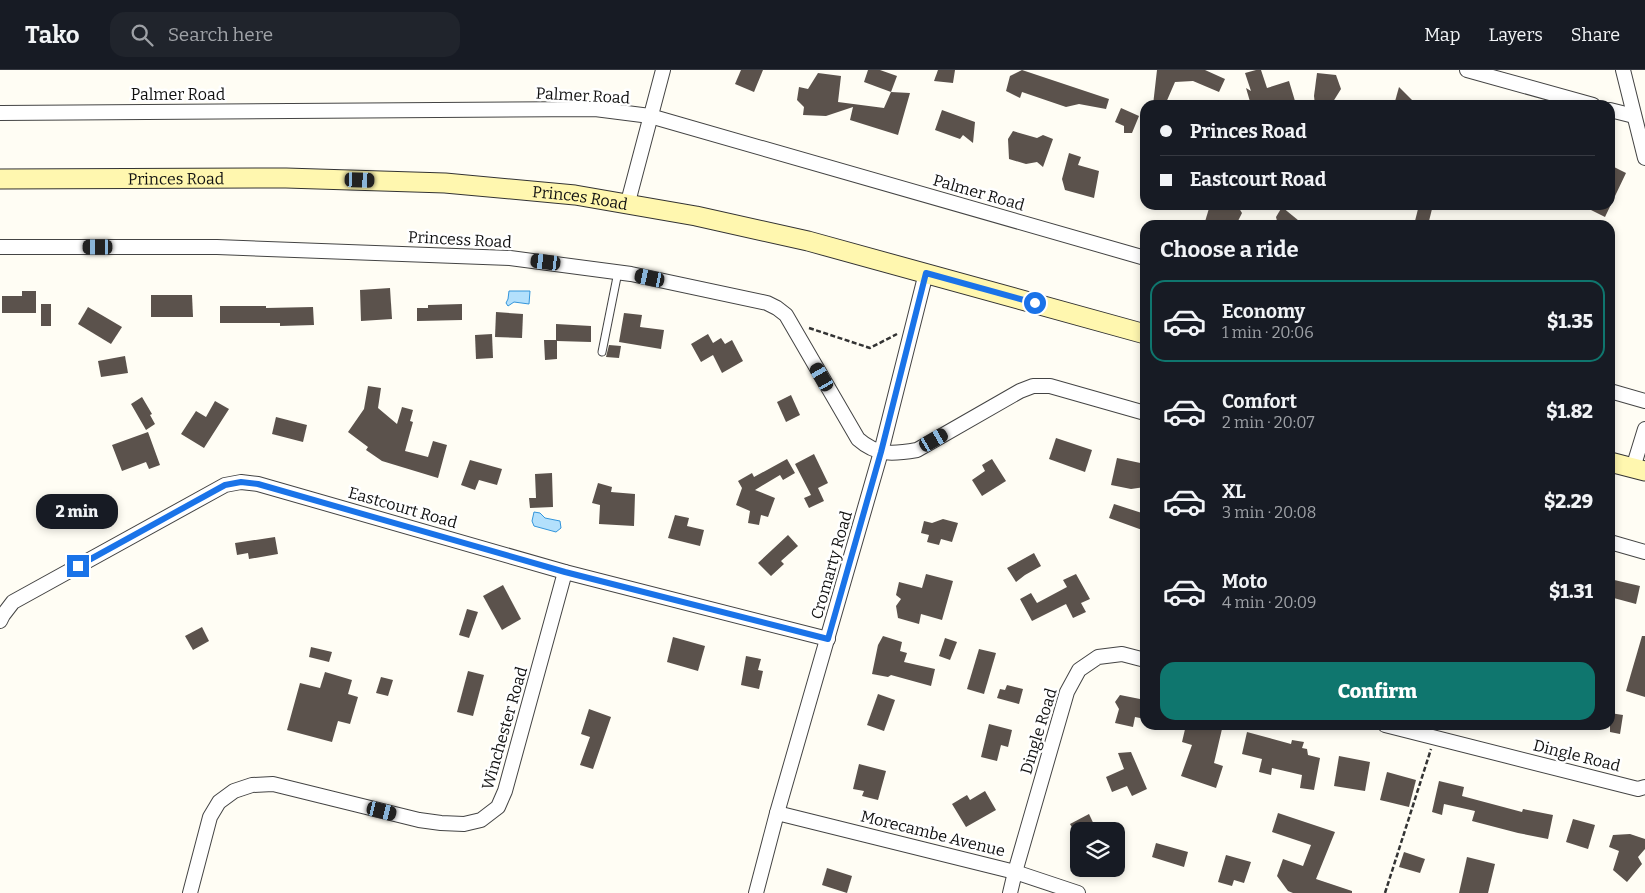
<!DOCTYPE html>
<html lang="en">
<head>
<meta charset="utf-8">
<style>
  body { margin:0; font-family:Bitter,serif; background:#20242c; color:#f1f3f6; height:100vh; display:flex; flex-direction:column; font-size:19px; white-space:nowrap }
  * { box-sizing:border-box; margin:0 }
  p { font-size:16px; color:#9ea1a6 }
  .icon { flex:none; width:28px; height:28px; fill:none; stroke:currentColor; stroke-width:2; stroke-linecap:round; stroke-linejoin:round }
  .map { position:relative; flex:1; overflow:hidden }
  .drawer { position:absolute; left:1140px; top:150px; width:475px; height:510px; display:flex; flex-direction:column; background:#171b24; border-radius:15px; box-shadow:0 2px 8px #0003 }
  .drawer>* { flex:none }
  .hud { position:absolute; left:1140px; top:30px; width:475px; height:110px; border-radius:15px; box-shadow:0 2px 8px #0003; display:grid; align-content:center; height:110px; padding:0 20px; background:#171b24 }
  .buttons { position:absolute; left:1070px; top:752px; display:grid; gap:10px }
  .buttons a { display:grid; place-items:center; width:55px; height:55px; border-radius:10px; background:#171b24; box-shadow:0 2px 8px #0003; font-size:25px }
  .end { position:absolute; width:22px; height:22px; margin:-11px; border:6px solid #1a73e8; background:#fff; box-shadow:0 0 0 2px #fff }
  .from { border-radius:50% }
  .bubble { position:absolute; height:35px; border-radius:15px; background:#171b24; box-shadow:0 2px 8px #0003; font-size:16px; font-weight:800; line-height:35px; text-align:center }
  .car { position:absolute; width:15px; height:30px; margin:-15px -8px; border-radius:6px; box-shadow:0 0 4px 1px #0007; background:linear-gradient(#222 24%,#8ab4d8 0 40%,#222 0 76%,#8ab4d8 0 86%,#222 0) }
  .hud b { display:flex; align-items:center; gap:18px; height:48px; font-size:19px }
  .hud b+b { border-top:1px solid #363941 }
  .hud i { width:12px; height:12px; background:#f1f3f6 }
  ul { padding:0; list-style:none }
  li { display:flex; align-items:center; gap:15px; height:82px; margin:0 10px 8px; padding:0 10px; border:2px solid transparent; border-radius:15px }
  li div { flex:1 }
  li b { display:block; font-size:19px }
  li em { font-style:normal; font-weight:800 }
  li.active { border-color:#0f766e }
  li>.icon { width:45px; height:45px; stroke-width:1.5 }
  h2 { padding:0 20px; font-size:22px; line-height:60px }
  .action { display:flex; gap:10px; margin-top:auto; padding:10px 20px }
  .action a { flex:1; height:58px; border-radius:15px; background:#0f766e; color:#fff; font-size:20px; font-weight:800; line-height:58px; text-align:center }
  header { display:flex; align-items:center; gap:30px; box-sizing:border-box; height:70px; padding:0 25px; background:#171b24; border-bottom:1px solid #363941 }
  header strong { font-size:24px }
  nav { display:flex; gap:28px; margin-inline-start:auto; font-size:18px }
  .search { width:350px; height:45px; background:#20242c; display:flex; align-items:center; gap:12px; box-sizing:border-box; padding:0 18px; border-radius:15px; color:#9ea1a6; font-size:19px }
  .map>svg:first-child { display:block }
  .water { fill:#b3e0fc; stroke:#3395db }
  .building { fill:#5b524c }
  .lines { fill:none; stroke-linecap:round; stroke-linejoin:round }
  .lane-casing { stroke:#444; stroke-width:9 }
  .street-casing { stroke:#444; stroke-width:16 }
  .secondary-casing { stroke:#333; stroke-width:21 }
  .path { stroke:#333; stroke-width:2.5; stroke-dasharray:5 2.5; stroke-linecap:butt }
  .lane { stroke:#fff; stroke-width:7 }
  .street { stroke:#fff; stroke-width:14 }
  .secondary { stroke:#fff7af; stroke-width:19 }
  .route { stroke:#1a73e8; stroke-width:6 }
  .labels { text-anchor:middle; stroke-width:5; stroke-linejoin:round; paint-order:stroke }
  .street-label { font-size:16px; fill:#111; stroke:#fff }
</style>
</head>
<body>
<header>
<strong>Tako</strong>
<div class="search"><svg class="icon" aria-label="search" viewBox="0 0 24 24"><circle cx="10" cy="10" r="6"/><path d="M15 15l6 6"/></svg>Search here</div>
<nav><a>Map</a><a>Layers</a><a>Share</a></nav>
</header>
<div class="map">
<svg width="1645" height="823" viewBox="0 0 1645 823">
  <rect width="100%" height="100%" fill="#fffdf4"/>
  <g class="water">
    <path d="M 509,221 L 530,221 L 529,234 L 514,232 L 508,236 L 506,233 L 508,229 Z"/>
    <path d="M 534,442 L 540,443 L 545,448 L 560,451 L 561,458 L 556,462 L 534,456 L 532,451 Z"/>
  </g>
  <g class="building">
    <path d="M 741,0 L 763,0 L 754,22 L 735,14 Z"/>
    <path d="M 868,0 L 880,0 L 897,6 L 891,22 L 864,12 Z"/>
    <path d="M 938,0 L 955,0 L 953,13 L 934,11 Z"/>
    <path d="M 1022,0 L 1109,29 L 1106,39 L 1079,34 L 1066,37 L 1022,22 L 1020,28 L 1006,21 L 1010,6 Z"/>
    <path d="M 1157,0 L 1205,0 L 1225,9 L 1219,22 L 1193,11 L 1175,12 L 1165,35 L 1153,35 Z"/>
    <path d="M 1256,0 L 1261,0 L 1267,18 L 1289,11 L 1295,31 L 1282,35 L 1251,35 L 1246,18 L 1251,21 L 1245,3 Z"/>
    <path d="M 818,3 L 841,6 L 838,32 L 884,38 L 891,22 L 910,23 L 898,65 L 850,50 L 853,37 L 826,46 L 803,45 L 804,37 L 797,30 L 799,17 L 808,19 Z"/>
    <path d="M 1317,3 L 1336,5 L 1341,19 L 1331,35 L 1315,35 L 1314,26 Z"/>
    <path d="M 1399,17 L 1417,35 L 1394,35 Z"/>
    <path d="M 1121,38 L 1139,46 L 1132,63 L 1124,63 L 1124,56 L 1115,52 Z"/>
    <path d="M 942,40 L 975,52 L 973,73 L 963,65 L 960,69 L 935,60 Z"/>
    <path d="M 1013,61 L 1037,68 L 1043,65 L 1053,69 L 1043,97 L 1037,92 L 1026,94 L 1009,89 L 1008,69 Z"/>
    <path d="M 1069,83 L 1081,87 L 1078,95 L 1099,101 L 1094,128 L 1065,120 L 1062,109 Z"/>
    <path d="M 1610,95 L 1626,103 L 1605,147 L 1581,135 L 1610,135 Z"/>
    <path d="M 1210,135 L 1237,135 L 1242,143 L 1236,155 L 1204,155 Z"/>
    <path d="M 1419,135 L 1433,135 L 1428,155 L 1414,155 Z"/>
    <path d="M 1282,137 L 1304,155 L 1278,155 L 1276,147 Z"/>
    <path d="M 390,218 L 392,249 L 361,251 L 360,220 Z"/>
    <path d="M 22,221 L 36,221 L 36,243 L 2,243 L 2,226 L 22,226 Z"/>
    <path d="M 151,225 L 192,225 L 193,247 L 151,247 Z"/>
    <rect x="41" y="234" width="10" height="22"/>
    <path d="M 462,234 L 462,250 L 417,251 L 417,238 L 428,238 L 428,235 Z"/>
    <path d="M 220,236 L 266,236 L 266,238 L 313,237 L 314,255 L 280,256 L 280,253 L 220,253 Z"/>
    <path d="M 88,237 L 122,257 L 111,274 L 78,254 Z"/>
    <path d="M 496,242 L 523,244 L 522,268 L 495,267 Z"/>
    <path d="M 624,243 L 642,245 L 640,257 L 664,260 L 661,279 L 619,272 Z"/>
    <path d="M 556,254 L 591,256 L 591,272 L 557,271 L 557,289 L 545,290 L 544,270 L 556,270 Z"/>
    <path d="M 492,264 L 493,288 L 476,289 L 475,265 Z"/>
    <path d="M 708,264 L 713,273 L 721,268 L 725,274 L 732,270 L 743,291 L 722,303 L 713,285 L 701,292 L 691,274 Z"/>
    <path d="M 609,275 L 621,276 L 619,288 L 606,287 Z"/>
    <path d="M 125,286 L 128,303 L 101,307 L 98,291 Z"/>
    <path d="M 368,316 L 381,318 L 378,338 L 397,354 L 402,337 L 413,340 L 410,351 L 413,352 L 405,381 L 428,387 L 433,371 L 447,375 L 438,408 L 382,391 L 366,380 L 368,377 L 348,362 L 364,339 Z"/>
    <path d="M 791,325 L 800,345 L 786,352 L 777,332 Z"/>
    <path d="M 142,327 L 152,344 L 150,345 L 155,354 L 146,360 L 131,334 Z"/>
    <path d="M 215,331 L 229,339 L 204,378 L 181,364 L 196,341 L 206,347 Z"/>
    <path d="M 276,347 L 307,355 L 303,372 L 272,364 Z"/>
    <path d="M 148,362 L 160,395 L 149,399 L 146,392 L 122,401 L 112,375 Z"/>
    <path d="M 1056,368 L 1092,380 L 1085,402 L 1049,389 Z"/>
    <path d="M 814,384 L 828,413 L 818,418 L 824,431 L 809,438 L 804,428 L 811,425 L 795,394 Z"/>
    <path d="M 1117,388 L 1145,394 L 1145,417 L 1131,419 L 1111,415 Z"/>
    <path d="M 787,389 L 795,403 L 783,410 L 780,405 L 755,420 L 775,428 L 768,447 L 761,445 L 759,455 L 748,453 L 750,441 L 736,435 L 742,418 L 738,411 L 752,403 L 754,407 Z"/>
    <path d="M 992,389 L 1006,411 L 982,426 L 972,410 L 985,401 L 982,395 Z"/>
    <path d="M 470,390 L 502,399 L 497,415 L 479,410 L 475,420 L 461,415 Z"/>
    <path d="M 552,403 L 553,437 L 530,438 L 529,428 L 536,428 L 535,404 Z"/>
    <path d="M 598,413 L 612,417 L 611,422 L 635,424 L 634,456 L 599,454 L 600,435 L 592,433 Z"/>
    <path d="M 1114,434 L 1145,444 L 1145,461 L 1109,448 Z"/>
    <path d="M 675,445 L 689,448 L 687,456 L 704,460 L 700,476 L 668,468 Z"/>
    <path d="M 943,449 L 958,453 L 952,472 L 941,469 L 939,475 L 927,472 L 929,465 L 921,463 L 924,451 L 932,453 Z"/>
    <path d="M 788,465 L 798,476 L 781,491 L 784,494 L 771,506 L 758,493 Z"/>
    <path d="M 275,467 L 278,484 L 249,489 L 248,483 L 237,485 L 235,473 Z"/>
    <path d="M 1034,483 L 1041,496 L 1025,505 L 1016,512 L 1007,498 Z"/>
    <path d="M 926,504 L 953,511 L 942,550 L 921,544 L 919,554 L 898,548 L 896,536 L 901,529 L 896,525 L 899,512 L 922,518 Z"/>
    <path d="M 1076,504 L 1090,529 L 1081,533 L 1086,542 L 1073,548 L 1066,534 L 1032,551 L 1020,529 L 1031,523 L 1037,533 L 1067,517 L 1063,510 Z"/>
    <path d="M 1610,509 L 1640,516 L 1636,534 L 1610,527 Z"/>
    <path d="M 503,515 L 521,549 L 502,560 L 483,526 Z"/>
    <path d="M 467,539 L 478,542 L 469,568 L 459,565 Z"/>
    <path d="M 202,557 L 209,571 L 193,580 L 185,566 Z"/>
    <path d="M 883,566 L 902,572 L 900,581 L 907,583 L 904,592 L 935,599 L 931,616 L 891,605 L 888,607 L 872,604 L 878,575 Z"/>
    <path d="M 1642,566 L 1645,566 L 1645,627 L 1626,621 Z"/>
    <path d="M 673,567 L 705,576 L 698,601 L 667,592 Z"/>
    <path d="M 945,568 L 957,572 L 950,590 L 939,586 Z"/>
    <path d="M 311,577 L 332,582 L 329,592 L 309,587 Z"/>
    <path d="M 979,579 L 996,583 L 984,624 L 967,619 Z"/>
    <path d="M 746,586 L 761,589 L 758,600 L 763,601 L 759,619 L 741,615 Z"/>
    <path d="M 468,601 L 484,605 L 473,646 L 457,642 Z"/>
    <path d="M 325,602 L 352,610 L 348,624 L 358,627 L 350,654 L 338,651 L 332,672 L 287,660 L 300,613 L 320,618 Z"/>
    <path d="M 381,607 L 393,610 L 388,626 L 376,623 Z"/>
    <path d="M 1007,615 L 1023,619 L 1019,634 L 997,628 L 1000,619 L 1005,620 Z"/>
    <path d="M 878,624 L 895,630 L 884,661 L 867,655 Z"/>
    <path d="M 1120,625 L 1145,630 L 1145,649 L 1135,647 L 1133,657 L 1115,653 L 1119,639 L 1115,632 Z"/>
    <path d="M 589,639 L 611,647 L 593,699 L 580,695 L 590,667 L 581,664 Z"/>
    <path d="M 1610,643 L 1623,645 L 1620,664 L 1610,662 Z"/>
    <path d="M 989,654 L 1012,660 L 1008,677 L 1001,675 L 997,691 L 981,687 Z"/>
    <path d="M 1186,655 L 1203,655 L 1222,659 L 1214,693 L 1223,696 L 1216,718 L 1181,706 L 1192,675 L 1182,672 Z"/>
    <path d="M 1247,662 L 1291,674 L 1292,670 L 1304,672 L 1302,678 L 1307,679 L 1308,685 L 1320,688 L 1314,720 L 1300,718 L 1302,705 L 1272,698 L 1271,705 L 1259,702 L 1262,689 L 1242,684 Z"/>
    <path d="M 1131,682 L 1147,719 L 1132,726 L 1127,716 L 1112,722 L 1106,707 L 1124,699 L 1118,683 Z"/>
    <path d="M 1339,686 L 1370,692 L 1365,721 L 1334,716 Z"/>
    <path d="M 859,694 L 886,701 L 878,730 L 862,726 L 864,721 L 853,719 Z"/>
    <path d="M 1387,702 L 1416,710 L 1409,737 L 1380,730 Z"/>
    <path d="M 1439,711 L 1464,717 L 1462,726 L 1522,742 L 1523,739 L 1553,745 L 1548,769 L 1518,763 L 1472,751 L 1475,741 L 1444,734 L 1442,745 L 1432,742 Z"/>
    <path d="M 985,721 L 996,740 L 966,757 L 952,734 L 967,725 L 970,730 Z"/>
    <path d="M 1278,743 L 1335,762 L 1316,809 L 1352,821 L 1352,823 L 1293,823 L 1288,821 L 1277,806 L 1283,789 L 1303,796 L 1311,775 L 1272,762 Z"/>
    <path d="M 1089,744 L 1097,761 L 1074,761 L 1070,754 Z"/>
    <path d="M 1573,749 L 1595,755 L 1588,779 L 1566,772 Z"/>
    <path d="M 1630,764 L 1645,769 L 1645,779 L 1638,787 L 1642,794 L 1627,812 L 1613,800 L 1619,781 L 1609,777 L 1613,765 Z"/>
    <path d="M 1156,773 L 1188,782 L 1184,797 L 1152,787 Z"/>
    <path d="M 1404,782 L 1425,789 L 1420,803 L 1399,797 Z"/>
    <path d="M 1226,785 L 1251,792 L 1244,813 L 1234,810 L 1232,816 L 1218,812 Z"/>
    <path d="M 1467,787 L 1495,794 L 1488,823 L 1459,823 Z"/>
    <path d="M 827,798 L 852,806 L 847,823 L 822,815 Z"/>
  </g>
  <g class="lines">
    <defs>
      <path id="lane" d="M 602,282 L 618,202"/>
      <g id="street">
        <path d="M 1467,0 L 1593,35"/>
        <path d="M 1623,0 L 1645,88"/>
        <path d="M 1610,40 L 1634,46"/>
        <path d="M 0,43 L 595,39 L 650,46 L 1145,188"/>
        <path d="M 628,132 L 663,0"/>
        <path d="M 0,177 L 217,177 L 510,188 L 631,204 L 767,233 L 777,238 L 786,245 L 858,369 C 877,386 894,384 917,380 L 1020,321 L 1033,316 L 1050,316 L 1145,343"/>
        <path d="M 1610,321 L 1645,331"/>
        <path d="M 1633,398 L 1645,359"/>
        <path d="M 1610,472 L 1645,482"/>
        <path d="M 0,551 L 3,545 L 13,532 L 225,415 L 241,412 L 258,414 L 565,502 L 828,569"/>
        <path d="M 1385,655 L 1638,719 L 1645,717"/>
        <path d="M 777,743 L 1015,802 L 1078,823"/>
        <path d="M 190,823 L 210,747 L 219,732 L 234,721 L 252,715 L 273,714 L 419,750 L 441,753 L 464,754 L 481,750 L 498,737 L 505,721 L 565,502"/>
        <path d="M 756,823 L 777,743 L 881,382 L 926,203"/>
        <path d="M 1010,823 L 1015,802 L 1067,622 L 1079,600 L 1098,587 L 1122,584 L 1145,590"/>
      </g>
      <g id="secondary">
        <path id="s1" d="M 0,109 L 286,108 L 445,113 L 575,125 L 696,146 L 808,171 L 1145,264"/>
        <path d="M 1610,392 L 1645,401"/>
      </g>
    </defs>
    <use href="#lane" class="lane-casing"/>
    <use href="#street" class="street-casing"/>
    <use href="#secondary" class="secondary-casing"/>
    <g class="path">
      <path d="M 809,258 L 870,278 L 897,264"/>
      <path d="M 1385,823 L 1431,679"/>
    </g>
    <use href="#lane" class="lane"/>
    <use href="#street" class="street"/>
    <use href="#secondary" class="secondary"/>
  </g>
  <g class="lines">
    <path class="route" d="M 78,496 L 225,415 L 241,412 L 258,414 L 565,502 L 828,569 L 881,382 L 926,203 L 1035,233"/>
  </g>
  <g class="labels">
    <g class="street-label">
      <text x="178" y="30">Palmer Road</text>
      <text transform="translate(583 25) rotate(3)" y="6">Palmer Road</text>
      <text dy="6" stroke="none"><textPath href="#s1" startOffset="176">Princes Road</textPath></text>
      <text transform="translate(979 122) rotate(16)" y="6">Palmer Road</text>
      <text dy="6" stroke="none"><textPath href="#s1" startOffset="581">Princes Road</textPath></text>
      <text transform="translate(460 169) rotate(3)" y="6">Princess Road</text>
      <text transform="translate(403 437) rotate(16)" y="6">Eastcourt Road</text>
      <text transform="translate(831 495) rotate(-74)" y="6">Cromarty Road</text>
      <text transform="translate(504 658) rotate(-74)" y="6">Winchester Road</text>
      <text transform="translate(1038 661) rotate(-73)" y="6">Dingle Road</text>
      <text transform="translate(1577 685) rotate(14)" y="6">Dingle Road</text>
      <text transform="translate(933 763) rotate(14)" y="6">Morecambe Avenue</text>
    </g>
  </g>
</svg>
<div class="buttons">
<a><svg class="icon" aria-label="layers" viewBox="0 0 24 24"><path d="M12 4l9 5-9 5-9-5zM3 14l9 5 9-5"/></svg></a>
</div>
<i class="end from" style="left:1035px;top:233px"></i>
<i class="end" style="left:78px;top:496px"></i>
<div class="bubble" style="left:36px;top:424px;width:82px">2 min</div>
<i class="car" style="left:360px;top:110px;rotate:92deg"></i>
<i class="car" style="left:98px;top:177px;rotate:270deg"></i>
<i class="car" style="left:546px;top:192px;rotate:277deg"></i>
<i class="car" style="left:650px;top:208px;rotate:282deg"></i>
<i class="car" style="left:822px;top:307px;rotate:330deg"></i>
<i class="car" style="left:934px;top:370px;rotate:60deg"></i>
<i class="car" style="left:382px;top:741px;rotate:104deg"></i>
<div class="hud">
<b><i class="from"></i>Princes Road</b>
<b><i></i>Eastcourt Road</b>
</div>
<section class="drawer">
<h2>Choose a ride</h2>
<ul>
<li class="active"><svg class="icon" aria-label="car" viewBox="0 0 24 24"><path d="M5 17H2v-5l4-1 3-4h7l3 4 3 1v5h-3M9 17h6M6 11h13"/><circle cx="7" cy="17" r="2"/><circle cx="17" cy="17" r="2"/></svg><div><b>Economy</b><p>1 min · 20:06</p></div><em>$1.35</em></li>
<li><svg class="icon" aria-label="car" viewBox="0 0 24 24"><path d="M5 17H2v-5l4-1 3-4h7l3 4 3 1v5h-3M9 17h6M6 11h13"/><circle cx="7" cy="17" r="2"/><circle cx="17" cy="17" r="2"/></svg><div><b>Comfort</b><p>2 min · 20:07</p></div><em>$1.82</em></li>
<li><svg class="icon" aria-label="car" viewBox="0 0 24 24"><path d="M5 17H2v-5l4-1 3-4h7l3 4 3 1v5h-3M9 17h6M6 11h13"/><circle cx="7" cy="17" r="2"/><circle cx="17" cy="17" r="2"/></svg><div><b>XL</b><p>3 min · 20:08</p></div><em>$2.29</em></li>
<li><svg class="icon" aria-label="car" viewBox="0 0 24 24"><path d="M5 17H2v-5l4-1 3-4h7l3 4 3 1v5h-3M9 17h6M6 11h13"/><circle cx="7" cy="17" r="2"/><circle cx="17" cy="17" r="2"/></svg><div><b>Moto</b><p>4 min · 20:09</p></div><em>$1.31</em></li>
</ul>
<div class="action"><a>Confirm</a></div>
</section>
</div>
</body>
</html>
